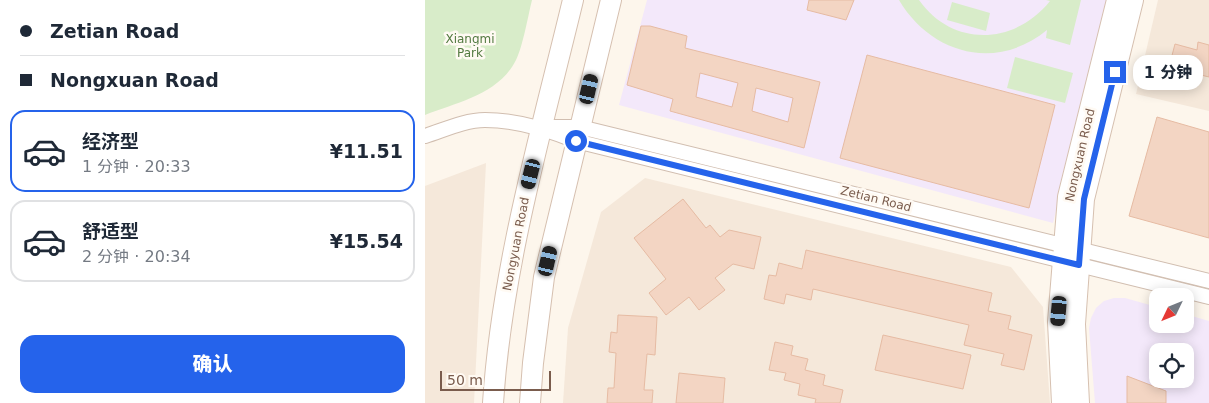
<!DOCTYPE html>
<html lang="zh">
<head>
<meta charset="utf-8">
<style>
  body { margin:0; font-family:"DejaVu Sans","Noto Sans SC",sans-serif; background:#f2f2f3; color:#1f2937; height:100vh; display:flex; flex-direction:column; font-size:19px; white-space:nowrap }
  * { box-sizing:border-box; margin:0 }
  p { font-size:16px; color:#747a83 }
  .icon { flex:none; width:28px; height:28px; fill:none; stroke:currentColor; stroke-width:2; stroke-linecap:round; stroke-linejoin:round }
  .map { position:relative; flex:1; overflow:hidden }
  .drawer { display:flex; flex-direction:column; background:#fff; width:425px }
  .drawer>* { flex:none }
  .top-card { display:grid; align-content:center; height:110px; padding:0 20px; background:#fff }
  .needle { width:32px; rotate:227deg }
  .fabs { position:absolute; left:724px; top:288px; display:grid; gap:10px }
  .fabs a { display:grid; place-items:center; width:45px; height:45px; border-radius:10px; background:#fff; box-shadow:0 2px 12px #0003; font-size:25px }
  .scale { position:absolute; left:15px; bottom:12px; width:111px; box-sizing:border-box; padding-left:5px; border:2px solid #7a5c4d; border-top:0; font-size:14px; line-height:18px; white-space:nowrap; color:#7a5c4d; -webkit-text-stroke:4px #fffaf3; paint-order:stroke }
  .end { position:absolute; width:22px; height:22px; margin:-11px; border:6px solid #2563eb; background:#fff; box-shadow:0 0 0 2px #fff }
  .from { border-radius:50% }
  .bubble { position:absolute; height:35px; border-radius:15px; background:#fff; box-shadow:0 2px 12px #0003; font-size:16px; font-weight:800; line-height:35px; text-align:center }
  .car { position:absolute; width:15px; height:30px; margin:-15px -8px; border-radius:6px; box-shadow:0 0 4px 1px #0007; background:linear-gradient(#222 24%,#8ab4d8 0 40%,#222 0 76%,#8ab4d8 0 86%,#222 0) }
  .top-card b { display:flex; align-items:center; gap:18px; height:48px; font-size:19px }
  .top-card b+b { border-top:1px solid #e0e1e3 }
  .top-card i { width:12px; height:12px; background:#1f2937 }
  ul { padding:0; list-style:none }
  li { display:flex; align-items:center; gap:15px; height:82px; margin:0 10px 8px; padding:0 10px; border:2px solid #e0e1e3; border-radius:15px }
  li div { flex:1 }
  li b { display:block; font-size:19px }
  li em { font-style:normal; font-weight:800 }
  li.selected { border-color:#2563eb }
  li>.icon { width:45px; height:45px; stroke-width:1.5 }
  .primary-button { display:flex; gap:10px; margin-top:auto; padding:10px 20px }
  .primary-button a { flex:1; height:58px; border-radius:15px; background:#2563eb; color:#fff; font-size:20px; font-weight:800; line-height:58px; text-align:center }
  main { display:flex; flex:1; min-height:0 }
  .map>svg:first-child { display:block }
  .residential { fill:#f5e8da }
  .education { fill:#f3e8fa; fill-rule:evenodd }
  .green { fill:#d8ecc9 }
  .building { fill:#f3d5c3; stroke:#e6bba3; fill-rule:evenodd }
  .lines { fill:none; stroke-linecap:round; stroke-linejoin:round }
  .street-casing { stroke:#d1beb0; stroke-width:16 }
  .secondary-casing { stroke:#d6c0b0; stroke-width:22 }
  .street { stroke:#fff; stroke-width:14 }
  .secondary { stroke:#fff; stroke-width:20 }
  .route { stroke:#2563eb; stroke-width:6 }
  .labels { text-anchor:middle; stroke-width:5; stroke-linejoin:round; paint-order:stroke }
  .park-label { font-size:12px; fill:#537a41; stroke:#fffaf3 }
  .street-label { font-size:12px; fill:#7a5c4d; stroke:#fffaf3 }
</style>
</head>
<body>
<main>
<section class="drawer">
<div class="top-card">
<b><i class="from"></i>Zetian Road</b>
<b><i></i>Nongxuan Road</b>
</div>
<ul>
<li class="selected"><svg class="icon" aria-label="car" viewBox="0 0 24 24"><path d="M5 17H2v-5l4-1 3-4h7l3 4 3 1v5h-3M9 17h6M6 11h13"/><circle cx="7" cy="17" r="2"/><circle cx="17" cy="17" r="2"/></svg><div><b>经济型</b><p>1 分钟 · 20:33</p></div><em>¥11.51</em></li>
<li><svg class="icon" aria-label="car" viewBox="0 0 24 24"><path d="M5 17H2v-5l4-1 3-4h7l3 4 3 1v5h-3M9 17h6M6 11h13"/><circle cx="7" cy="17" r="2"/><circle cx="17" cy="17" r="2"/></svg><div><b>舒适型</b><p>2 分钟 · 20:34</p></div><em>¥15.54</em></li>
</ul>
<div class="primary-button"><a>确认</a></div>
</section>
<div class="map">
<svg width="784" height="403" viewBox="0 0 784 403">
  <rect width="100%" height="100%" fill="#fdf6ec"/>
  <g class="residential">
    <path d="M 733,0 L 784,0 L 784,111 L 711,94 Z"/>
    <path d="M 61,163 L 49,403 L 0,403 L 0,186 Z"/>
    <path d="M 220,178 L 586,267 L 618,307 L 625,403 L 138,403 L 143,328 L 176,212 Z"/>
  </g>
  <g class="education">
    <path d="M 222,0 L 682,0 L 628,223 L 194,105 Z"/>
    <path d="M 689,298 L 700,298 L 732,307 L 732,324 L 760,324 L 760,314 L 784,321 L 784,403 L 670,403 L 664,328 L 666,318 L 671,308 L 679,301 ZM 732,351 L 760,351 L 760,379 L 732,379 Z"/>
  </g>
  <g class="green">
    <path d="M 0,0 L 107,0 C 103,16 98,46 91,60 C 74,94 33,102 0,115 Z"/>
    <path d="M 474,0 L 494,0 C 528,48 590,45 625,1 L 621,0 L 656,0 L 645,45 L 621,38 L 622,30 C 571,72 506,54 474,0 Z"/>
    <path d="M 527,2 L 565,13 L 561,31 L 522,20 Z"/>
    <path d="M 590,57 L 648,73 L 640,103 L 582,88 Z"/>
  </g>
  <g class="building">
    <path d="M 384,0 L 429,0 L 421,20 L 382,10 Z"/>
    <path d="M 216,26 L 225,26 L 262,36 L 260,48 L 395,82 L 379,148 L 245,111 L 248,99 L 202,85 ZM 275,73 L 313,83 L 307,107 L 271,97 ZM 331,88 L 368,98 L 363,122 L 327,111 Z"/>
    <path d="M 773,42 L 784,45 L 784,77 L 744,67 L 750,44 L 772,50 Z"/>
    <path d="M 442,55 L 630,105 L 604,208 L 415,158 Z"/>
    <path d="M 732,117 L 784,132 L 784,238 L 704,216 Z"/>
    <path d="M 258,199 L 281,228 L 285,225 L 295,237 L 304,230 L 336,237 L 329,269 L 308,264 L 290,278 L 300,290 L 274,310 L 264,297 L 241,315 L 224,293 L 241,279 L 209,238 Z"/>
    <path d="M 381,250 L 567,293 L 563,311 L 586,316 L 583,329 L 607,335 L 599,370 L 576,365 L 579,354 L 539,345 L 544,325 L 388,289 L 386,300 L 361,294 L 359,304 L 339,299 L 344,275 L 351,276 L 354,263 L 377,269 Z"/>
    <path d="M 193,315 L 232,317 L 230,355 L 222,354 L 219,390 L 228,390 L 227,403 L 182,403 L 183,388 L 189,388 L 191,353 L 184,352 L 186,332 L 192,333 Z"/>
    <path d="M 458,335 L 546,355 L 538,389 L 450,370 Z"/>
    <path d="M 350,342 L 368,346 L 366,355 L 383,359 L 380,370 L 400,375 L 398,385 L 418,390 L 415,403 L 390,403 L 391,399 L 373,395 L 375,384 L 359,380 L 361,373 L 344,370 Z"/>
    <path d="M 254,373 L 300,378 L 298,403 L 251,403 Z"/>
    <path d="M 702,376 L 741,391 L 741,403 L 702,403 Z"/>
  </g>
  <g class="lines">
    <defs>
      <g id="street">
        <path d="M 125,127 L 155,127 L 784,281"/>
        <path d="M 0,136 C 19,130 40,120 60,120 C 92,120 122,129 151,141 L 784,297"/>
      </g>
      <g id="secondary">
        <path d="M 68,403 C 77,266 116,133 148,0"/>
        <path d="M 105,403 L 108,363 L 119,277 L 186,0"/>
        <path d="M 637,403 L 633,322 L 643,197 L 692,0"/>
        <path d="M 654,403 L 650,324 L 659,199 L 708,0"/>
      </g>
    </defs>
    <use href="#street" class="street-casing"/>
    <use href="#secondary" class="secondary-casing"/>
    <use href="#street" class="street"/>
    <use href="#secondary" class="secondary"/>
  </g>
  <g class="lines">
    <path class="route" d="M 151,141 L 654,265 L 659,199 L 690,72"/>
  </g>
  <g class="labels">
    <g class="park-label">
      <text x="45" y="43">Xiangmi<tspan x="45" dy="14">Park</tspan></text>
    </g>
    <g class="street-label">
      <text transform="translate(655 155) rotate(-77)" y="4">Nongxuan Road</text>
      <text transform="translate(451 199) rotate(14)" y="4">Zetian Road</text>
      <text transform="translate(91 244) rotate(-79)" y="4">Nongyuan Road</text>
    </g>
  </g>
</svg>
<div class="fabs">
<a><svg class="needle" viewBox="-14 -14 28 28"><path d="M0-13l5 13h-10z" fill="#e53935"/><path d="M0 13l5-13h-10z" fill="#747a83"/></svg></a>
<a><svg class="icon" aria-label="locate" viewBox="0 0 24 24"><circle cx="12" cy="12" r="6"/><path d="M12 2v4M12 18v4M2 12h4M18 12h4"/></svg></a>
</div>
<div class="scale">50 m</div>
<i class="end from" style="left:151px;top:141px"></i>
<i class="end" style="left:690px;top:72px"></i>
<div class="bubble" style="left:708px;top:55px;width:70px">1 分钟</div>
<i class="car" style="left:164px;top:89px;rotate:13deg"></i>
<i class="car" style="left:106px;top:174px;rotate:194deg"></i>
<i class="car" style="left:123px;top:261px;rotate:13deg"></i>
<i class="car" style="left:634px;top:311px;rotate:185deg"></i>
</div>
</main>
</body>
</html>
